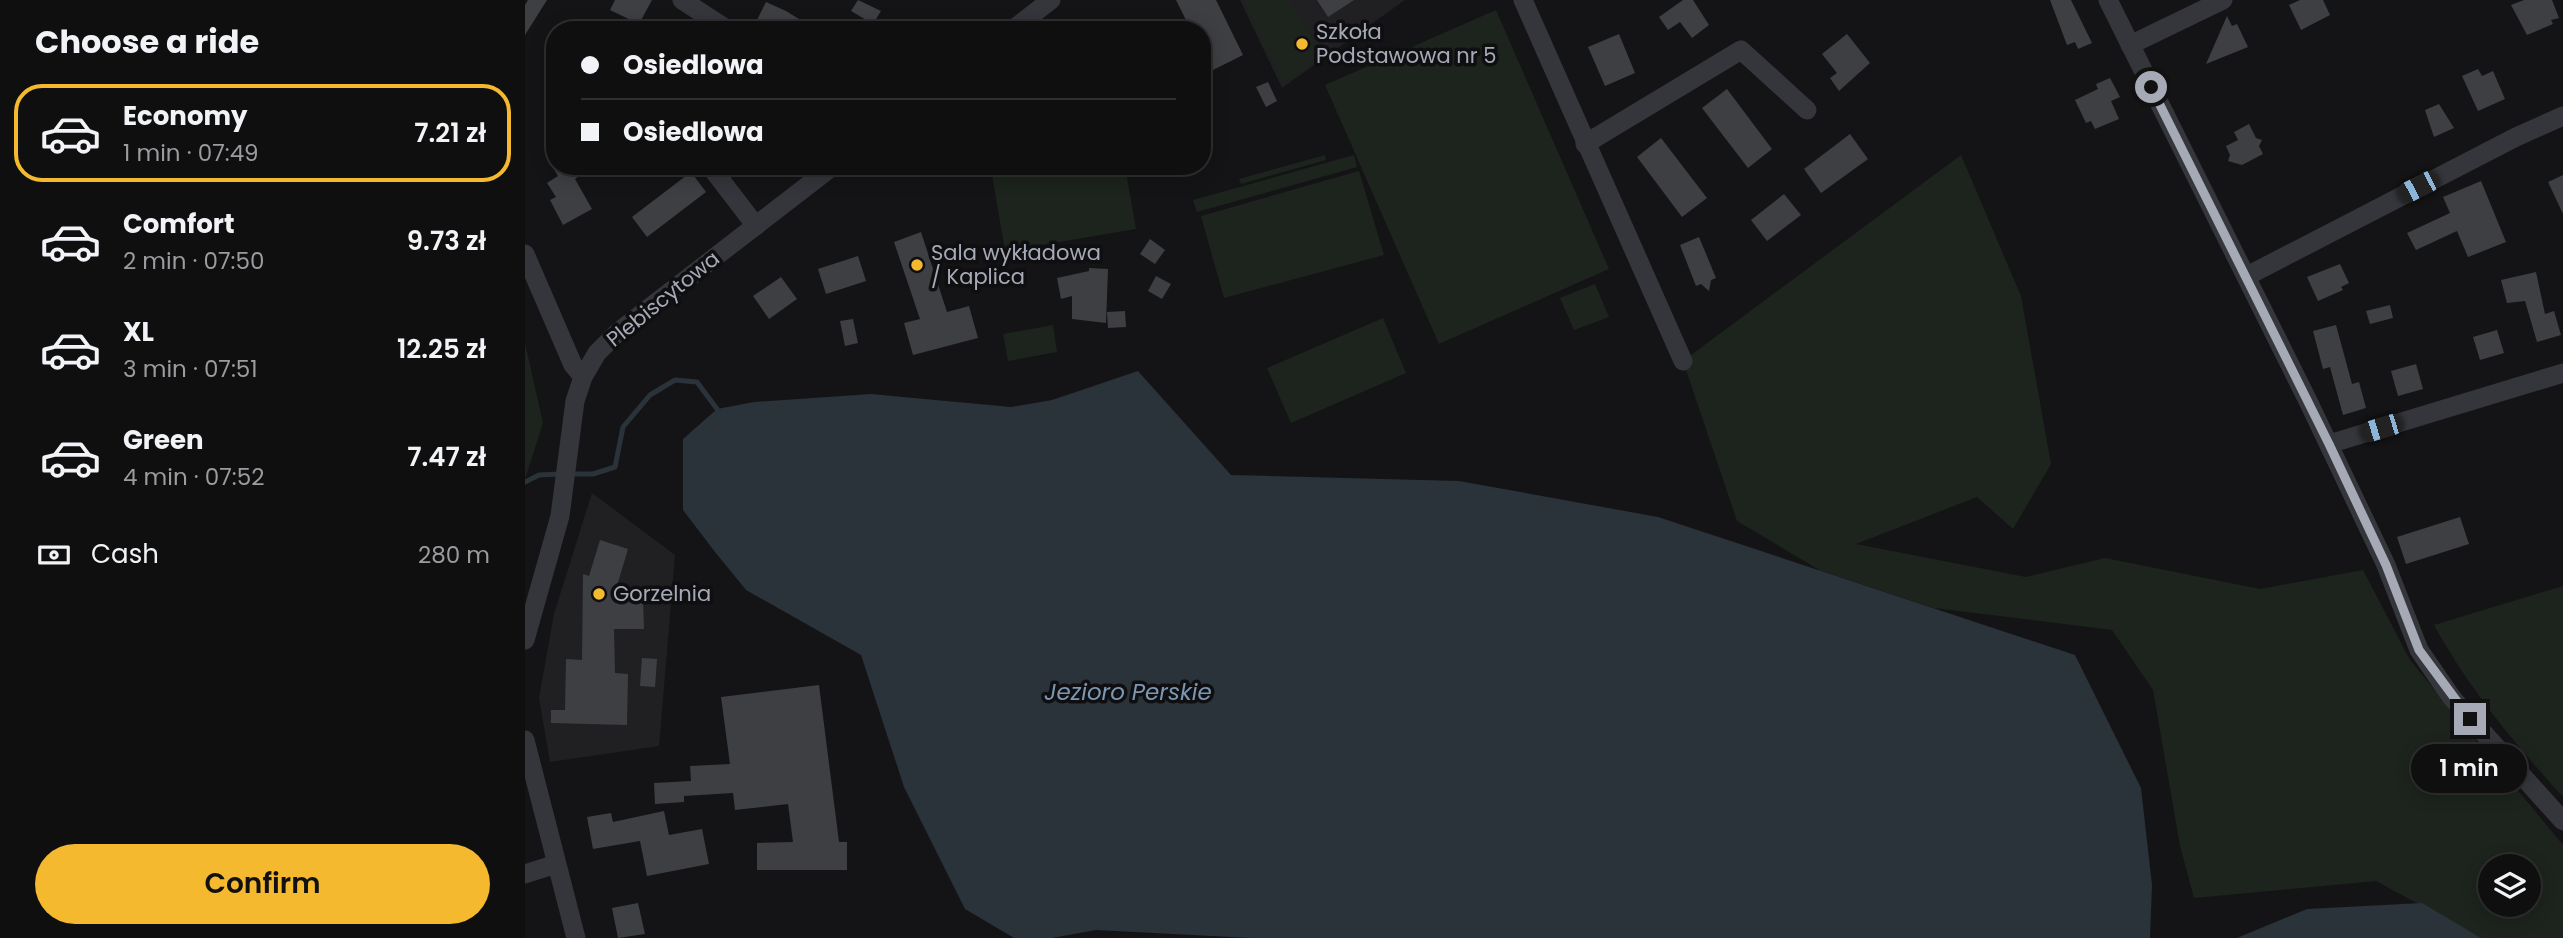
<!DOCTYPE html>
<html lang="en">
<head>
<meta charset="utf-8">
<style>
  body { margin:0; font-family:Poppins,sans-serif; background:#181819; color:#f1f3f6; height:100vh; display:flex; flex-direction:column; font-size:26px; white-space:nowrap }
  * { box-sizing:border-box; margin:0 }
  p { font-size:23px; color:#9b9c9f }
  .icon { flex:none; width:38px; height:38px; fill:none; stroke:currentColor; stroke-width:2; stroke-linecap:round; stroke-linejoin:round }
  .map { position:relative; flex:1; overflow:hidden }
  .details { display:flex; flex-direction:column; background:#0f0f10; width:525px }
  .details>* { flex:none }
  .guide { position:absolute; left:21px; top:21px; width:665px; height:154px; border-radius:28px; box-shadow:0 4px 18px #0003,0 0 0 2px #2f2f30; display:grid; align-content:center; height:154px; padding:0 35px; background:#0f0f10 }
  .controls { position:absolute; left:1953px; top:854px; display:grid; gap:14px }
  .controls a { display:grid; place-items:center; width:63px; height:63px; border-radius:50%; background:#0f0f10; box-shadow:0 4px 18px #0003,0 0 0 2px #2f2f30; font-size:35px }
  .end { position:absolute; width:32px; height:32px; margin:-16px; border:9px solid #a6aab6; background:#111; box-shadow:0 0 0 4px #111 }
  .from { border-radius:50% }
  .bubble { position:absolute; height:49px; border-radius:24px; background:#0f0f10; box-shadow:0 4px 18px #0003,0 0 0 2px #2f2f30; font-size:23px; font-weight:600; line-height:49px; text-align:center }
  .car { position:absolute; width:21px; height:42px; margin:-21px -10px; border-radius:9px; box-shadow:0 0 5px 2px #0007; background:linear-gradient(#222 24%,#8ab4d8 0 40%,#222 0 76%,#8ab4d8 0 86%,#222 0) }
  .guide b { display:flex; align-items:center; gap:24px; height:66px; font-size:26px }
  .guide b+b { border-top:2px solid #2f2f30 }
  .guide i { width:18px; height:18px; background:#f1f3f6 }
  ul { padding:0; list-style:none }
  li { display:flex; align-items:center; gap:21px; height:98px; margin:0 14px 10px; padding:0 21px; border:4px solid transparent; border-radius:28px }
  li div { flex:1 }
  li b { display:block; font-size:26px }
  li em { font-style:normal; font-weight:600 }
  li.active { border-color:#f4b92e }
  li>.icon { width:63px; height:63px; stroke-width:1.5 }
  h2 { padding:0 35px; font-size:32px; line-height:84px }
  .pay { display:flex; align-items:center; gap:18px; height:77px; padding:0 35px; font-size:26px }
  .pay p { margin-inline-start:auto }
  .primary-button { display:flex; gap:14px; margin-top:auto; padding:14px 35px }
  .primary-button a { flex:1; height:80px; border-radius:42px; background:#f4b92e; color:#111; font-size:28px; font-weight:600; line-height:80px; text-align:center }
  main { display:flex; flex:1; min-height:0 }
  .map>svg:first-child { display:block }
  .built { fill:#202023 }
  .green { fill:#1c241d; fill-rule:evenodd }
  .water { fill:#2a323a }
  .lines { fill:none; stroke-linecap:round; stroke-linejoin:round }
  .stream { stroke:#2a323a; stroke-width:5 }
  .building { fill:#3e3f43 }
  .minor { stroke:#35363b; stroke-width:19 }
  .route { stroke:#a6aab6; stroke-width:9 }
  .poi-dot { fill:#f4b92e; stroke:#0f0f11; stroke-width:2.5 }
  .labels { text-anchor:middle; stroke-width:7; stroke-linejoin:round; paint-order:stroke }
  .poi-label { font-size:21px; fill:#a6aab6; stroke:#0f0f11; text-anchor:start }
  .street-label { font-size:21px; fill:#a6aab6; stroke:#0f0f11 }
  .water-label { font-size:23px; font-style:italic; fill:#7c97b2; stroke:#0f0f11 }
</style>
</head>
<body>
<main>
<section class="details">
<h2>Choose a ride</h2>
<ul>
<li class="active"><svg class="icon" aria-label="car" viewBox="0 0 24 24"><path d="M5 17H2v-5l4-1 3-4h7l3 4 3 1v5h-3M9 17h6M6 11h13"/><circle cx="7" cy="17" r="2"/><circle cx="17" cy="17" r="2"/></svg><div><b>Economy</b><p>1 min · 07:49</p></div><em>7.21 zł</em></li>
<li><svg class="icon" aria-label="car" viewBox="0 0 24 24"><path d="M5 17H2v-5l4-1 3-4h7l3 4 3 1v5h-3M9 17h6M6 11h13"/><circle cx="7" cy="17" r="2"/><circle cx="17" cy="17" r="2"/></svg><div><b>Comfort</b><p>2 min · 07:50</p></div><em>9.73 zł</em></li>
<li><svg class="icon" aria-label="car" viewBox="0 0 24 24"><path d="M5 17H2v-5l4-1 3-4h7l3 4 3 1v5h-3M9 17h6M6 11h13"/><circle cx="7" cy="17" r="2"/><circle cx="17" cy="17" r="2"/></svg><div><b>XL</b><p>3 min · 07:51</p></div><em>12.25 zł</em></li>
<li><svg class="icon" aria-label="car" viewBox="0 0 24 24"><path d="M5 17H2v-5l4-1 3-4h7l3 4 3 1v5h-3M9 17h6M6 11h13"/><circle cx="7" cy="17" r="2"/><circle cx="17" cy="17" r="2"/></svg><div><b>Green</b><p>4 min · 07:52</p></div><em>7.47 zł</em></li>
</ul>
<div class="pay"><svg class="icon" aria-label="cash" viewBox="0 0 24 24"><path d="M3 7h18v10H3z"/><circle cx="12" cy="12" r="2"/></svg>Cash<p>280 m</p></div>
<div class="primary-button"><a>Confirm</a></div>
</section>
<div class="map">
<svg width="2038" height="938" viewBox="0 0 2038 938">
  <rect width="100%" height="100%" fill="#141416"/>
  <g class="built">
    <path d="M 715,0 L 880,0 L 757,88 Z"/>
    <path d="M 67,493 L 150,555 L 134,746 L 25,762 L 14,698 L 29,614 Z"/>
  </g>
  <g class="green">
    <path d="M 718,0 L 763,0 L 799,55 L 758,83 Z"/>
    <path d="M 971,10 L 1084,269 L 914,344 L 800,85 Z"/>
    <path d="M 800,155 L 801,160 L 716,184 L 714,179 Z"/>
    <path d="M 829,155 L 832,167 L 672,212 L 668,200 Z"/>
    <path d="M 1436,155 L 1496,296 L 1526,464 L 1488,529 L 1452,497 L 1331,544 L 1501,577 L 1580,558 L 1735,589 L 1838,570 L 1885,660 L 2038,845 L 2038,938 L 1956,938 L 1851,881 L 1669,898 L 1655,846 L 1628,690 L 1587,630 L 1409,608 L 1296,571 L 1212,521 L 1158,361 ZM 1965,866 L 2004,866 L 2004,905 L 1965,905 Z"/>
    <path d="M 484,166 L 600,166 L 611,229 L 480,251 L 466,169 Z"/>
    <path d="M 834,171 L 859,255 L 699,298 L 676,216 Z"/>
    <path d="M 1070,284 L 1084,317 L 1049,330 L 1035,298 Z"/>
    <path d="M 858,318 L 881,373 L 766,423 L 742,368 Z"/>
    <path d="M 528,325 L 532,352 L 483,361 L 478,334 Z"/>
    <path d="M 0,343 L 18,423 L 0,479 Z"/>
    <path d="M 2038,586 L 2038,797 C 1990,744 1943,688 1909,625 Z"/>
  </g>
  <g class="water">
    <path d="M 613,371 L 706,475 L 934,481 L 1133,517 L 1550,655 L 1616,788 L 1627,885 L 1625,938 L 725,938 L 571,930 L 527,938 L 489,938 L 440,909 L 379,787 L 336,655 L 221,590 L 190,552 L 158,510 L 158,439 L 192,409 L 229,402 L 346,394 L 486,407 L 527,400 Z"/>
    <path d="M 1897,903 L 1956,938 L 1712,938 L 1782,909 Z"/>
  </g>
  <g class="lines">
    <g class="stream">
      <path d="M 45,474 L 68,474 L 90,467 L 98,427 L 125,395 L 150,380 L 172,382 L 192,409"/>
      <path d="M 0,482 L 14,475 L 35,474"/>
    </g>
  </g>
  <g class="building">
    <path d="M 3,0 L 22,0 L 0,35 L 0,5 Z"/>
    <path d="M 90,0 L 127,0 L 114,24 L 85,10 Z"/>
    <path d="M 333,0 L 356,11 L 348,24 L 326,11 Z"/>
    <path d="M 651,0 L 691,0 L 718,55 L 684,72 L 682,69 L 677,71 L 677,30 L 666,30 Z"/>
    <path d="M 792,0 L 829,0 L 803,17 Z"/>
    <path d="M 1158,0 L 1168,0 L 1184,25 L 1167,38 L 1155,22 L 1143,30 L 1134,17 Z"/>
    <path d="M 1525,0 L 1546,0 L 1567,43 L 1553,49 L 1550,42 L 1542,45 Z"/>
    <path d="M 1775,0 L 1798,0 L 1805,15 L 1776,30 L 1764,5 Z"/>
    <path d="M 1999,0 L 2027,0 L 2034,18 L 2026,20 L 2028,24 L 2002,35 L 1986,5 Z"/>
    <path d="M 241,2 L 261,11 L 292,30 L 242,30 L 230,24 Z"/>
    <path d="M 1702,16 L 1707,26 L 1712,24 L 1723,47 L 1681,64 Z"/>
    <path d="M 1094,34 L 1110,73 L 1080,86 L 1063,47 Z"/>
    <path d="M 1322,34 L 1345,63 L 1314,91 L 1305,78 L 1312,73 L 1297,54 Z"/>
    <path d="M 1953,69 L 1957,76 L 1968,71 L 1980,99 L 1953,111 L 1937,76 Z"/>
    <path d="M 1585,78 L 1595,97 L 1586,101 L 1594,119 L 1570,129 L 1566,121 L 1561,123 L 1550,100 L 1573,89 L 1571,84 Z"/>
    <path d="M 743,82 L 752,101 L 741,107 L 731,87 Z"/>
    <path d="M 1202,89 L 1247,149 L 1223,168 L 1177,108 Z"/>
    <path d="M 1914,104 L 1929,128 L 1909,137 L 1900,110 Z"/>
    <path d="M 1724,124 L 1731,138 L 1737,140 L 1734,146 L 1738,154 L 1717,165 L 1703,161 L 1705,155 L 1701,146 L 1713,140 L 1709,132 Z"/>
    <path d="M 1325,134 L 1343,159 L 1296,193 L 1279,169 Z"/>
    <path d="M 1136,138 L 1182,198 L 1157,217 L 1112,157 Z"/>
    <path d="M 27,166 L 66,166 L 50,179 L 67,209 L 38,225 L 25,200 L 31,197 L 22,183 L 33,176 Z"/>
    <path d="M 166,172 L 181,192 L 122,237 L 107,217 Z"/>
    <path d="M 2038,175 L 2038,214 L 2023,182 Z"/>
    <path d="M 1956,181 L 1981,242 L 1943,257 L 1932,231 L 1891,250 L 1882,233 L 1925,213 L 1918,197 Z"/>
    <path d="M 1259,194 L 1276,215 L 1242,241 L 1226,220 Z"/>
    <path d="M 396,232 L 422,312 L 444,306 L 453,338 L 388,355 L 379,323 L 395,319 L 369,242 Z"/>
    <path d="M 1174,237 L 1191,278 L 1186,280 L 1184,291 L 1176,284 L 1171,286 L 1155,245 Z"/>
    <path d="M 625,239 L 640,250 L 630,264 L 615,254 Z"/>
    <path d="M 333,256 L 341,281 L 301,294 L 293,269 Z"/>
    <path d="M 1815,264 L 1824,283 L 1816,287 L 1818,290 L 1793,301 L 1782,277 Z"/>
    <path d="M 564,268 L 583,269 L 581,323 L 547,319 L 547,296 L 536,299 L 532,278 L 564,271 Z"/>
    <path d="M 2011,272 L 2020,314 L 2029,311 L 2036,335 L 2012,342 L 2000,301 L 1982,303 L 1976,280 Z"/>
    <path d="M 631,276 L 646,284 L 637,299 L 623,291 Z"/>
    <path d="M 256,277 L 272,299 L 244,319 L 228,296 Z"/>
    <path d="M 1865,305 L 1868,318 L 1845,324 L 1841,311 Z"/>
    <path d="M 600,311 L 601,327 L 583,328 L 582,312 Z"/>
    <path d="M 328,319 L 333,343 L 320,346 L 315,321 Z"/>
    <path d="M 1811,325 L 1827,384 L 1834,382 L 1841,408 L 1818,415 L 1805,367 L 1798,369 L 1788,331 Z"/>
    <path d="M 1972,330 L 1979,353 L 1955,360 L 1948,337 Z"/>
    <path d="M 1891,364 L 1898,389 L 1873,396 L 1866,371 Z"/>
    <path d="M 1935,517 L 1944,544 L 1881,564 L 1872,537 Z"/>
    <path d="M 75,540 L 103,549 L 88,599 L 118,599 L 119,629 L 89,629 L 90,673 L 103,674 L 102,725 L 26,723 L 26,710 L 40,710 L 41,659 L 57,660 L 58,574 L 64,576 Z"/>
    <path d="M 117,658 L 132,659 L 130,687 L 115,686 Z"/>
    <path d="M 294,685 L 314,842 L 322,842 L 322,870 L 232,870 L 232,843 L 268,842 L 263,804 L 210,810 L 208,793 L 159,796 L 159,802 L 130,804 L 129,783 L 166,781 L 165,766 L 205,764 L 196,697 Z"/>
    <path d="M 139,811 L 144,835 L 177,829 L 184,864 L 122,876 L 115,841 L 68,849 L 62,817 L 86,813 L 88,822 Z"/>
    <path d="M 113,903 L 120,934 L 93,938 L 87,908 Z"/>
  </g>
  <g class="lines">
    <g class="minor">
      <path d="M 157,0 L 203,30"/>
      <path d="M 998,0 L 1158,361"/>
      <path d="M 1583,0 L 1783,401 L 1861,565 L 1894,650 L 1927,698 L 2038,821"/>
      <path d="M 487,30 L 526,0"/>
      <path d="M 1605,45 L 1698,0"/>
      <path d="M 1060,144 L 1216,50 L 1282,110"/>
      <path d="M 185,166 L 231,226"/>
      <path d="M 0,254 L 48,365 L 58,377"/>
      <path d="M 1722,276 L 1991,137 L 2038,116"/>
      <path d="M 1804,444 L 2038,373"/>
      <path d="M 0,640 L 35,516 L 50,401 L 58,377 L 72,353 L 93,332 L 308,166"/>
      <path d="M 0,740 L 51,938"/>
      <path d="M 0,874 L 31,864"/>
    </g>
  </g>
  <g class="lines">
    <path class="route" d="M 1626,87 L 1804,444 L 1861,565 L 1894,650 L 1945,719"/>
  </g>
  <g class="poi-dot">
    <circle cx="777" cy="44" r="7"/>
    <circle cx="392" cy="265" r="7"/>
    <circle cx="74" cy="594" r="7"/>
  </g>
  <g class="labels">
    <g class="poi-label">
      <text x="791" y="39">Szkoła<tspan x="791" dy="24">Podstawowa nr 5</tspan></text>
      <text x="406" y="260">Sala wykładowa<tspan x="406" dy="24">/ Kaplica</tspan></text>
      <text x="88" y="601">Gorzelnia</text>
    </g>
    <g class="street-label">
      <text transform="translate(138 299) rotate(-39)" y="7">Plebiscytowa</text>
    </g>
    <g class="water-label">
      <text x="603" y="700">Jezioro Perskie</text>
    </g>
  </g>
</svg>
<div class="controls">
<a><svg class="icon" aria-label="layers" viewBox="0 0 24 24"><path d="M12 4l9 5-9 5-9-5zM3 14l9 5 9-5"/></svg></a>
</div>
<i class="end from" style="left:1626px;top:87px"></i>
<i class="end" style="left:1945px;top:719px"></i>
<div class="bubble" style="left:1886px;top:744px;width:116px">1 min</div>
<i class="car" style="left:1893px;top:187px;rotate:243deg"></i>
<i class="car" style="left:1856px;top:428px;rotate:253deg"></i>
<div class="guide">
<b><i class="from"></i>Osiedlowa</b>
<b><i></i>Osiedlowa</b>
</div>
</div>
</main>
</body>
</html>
